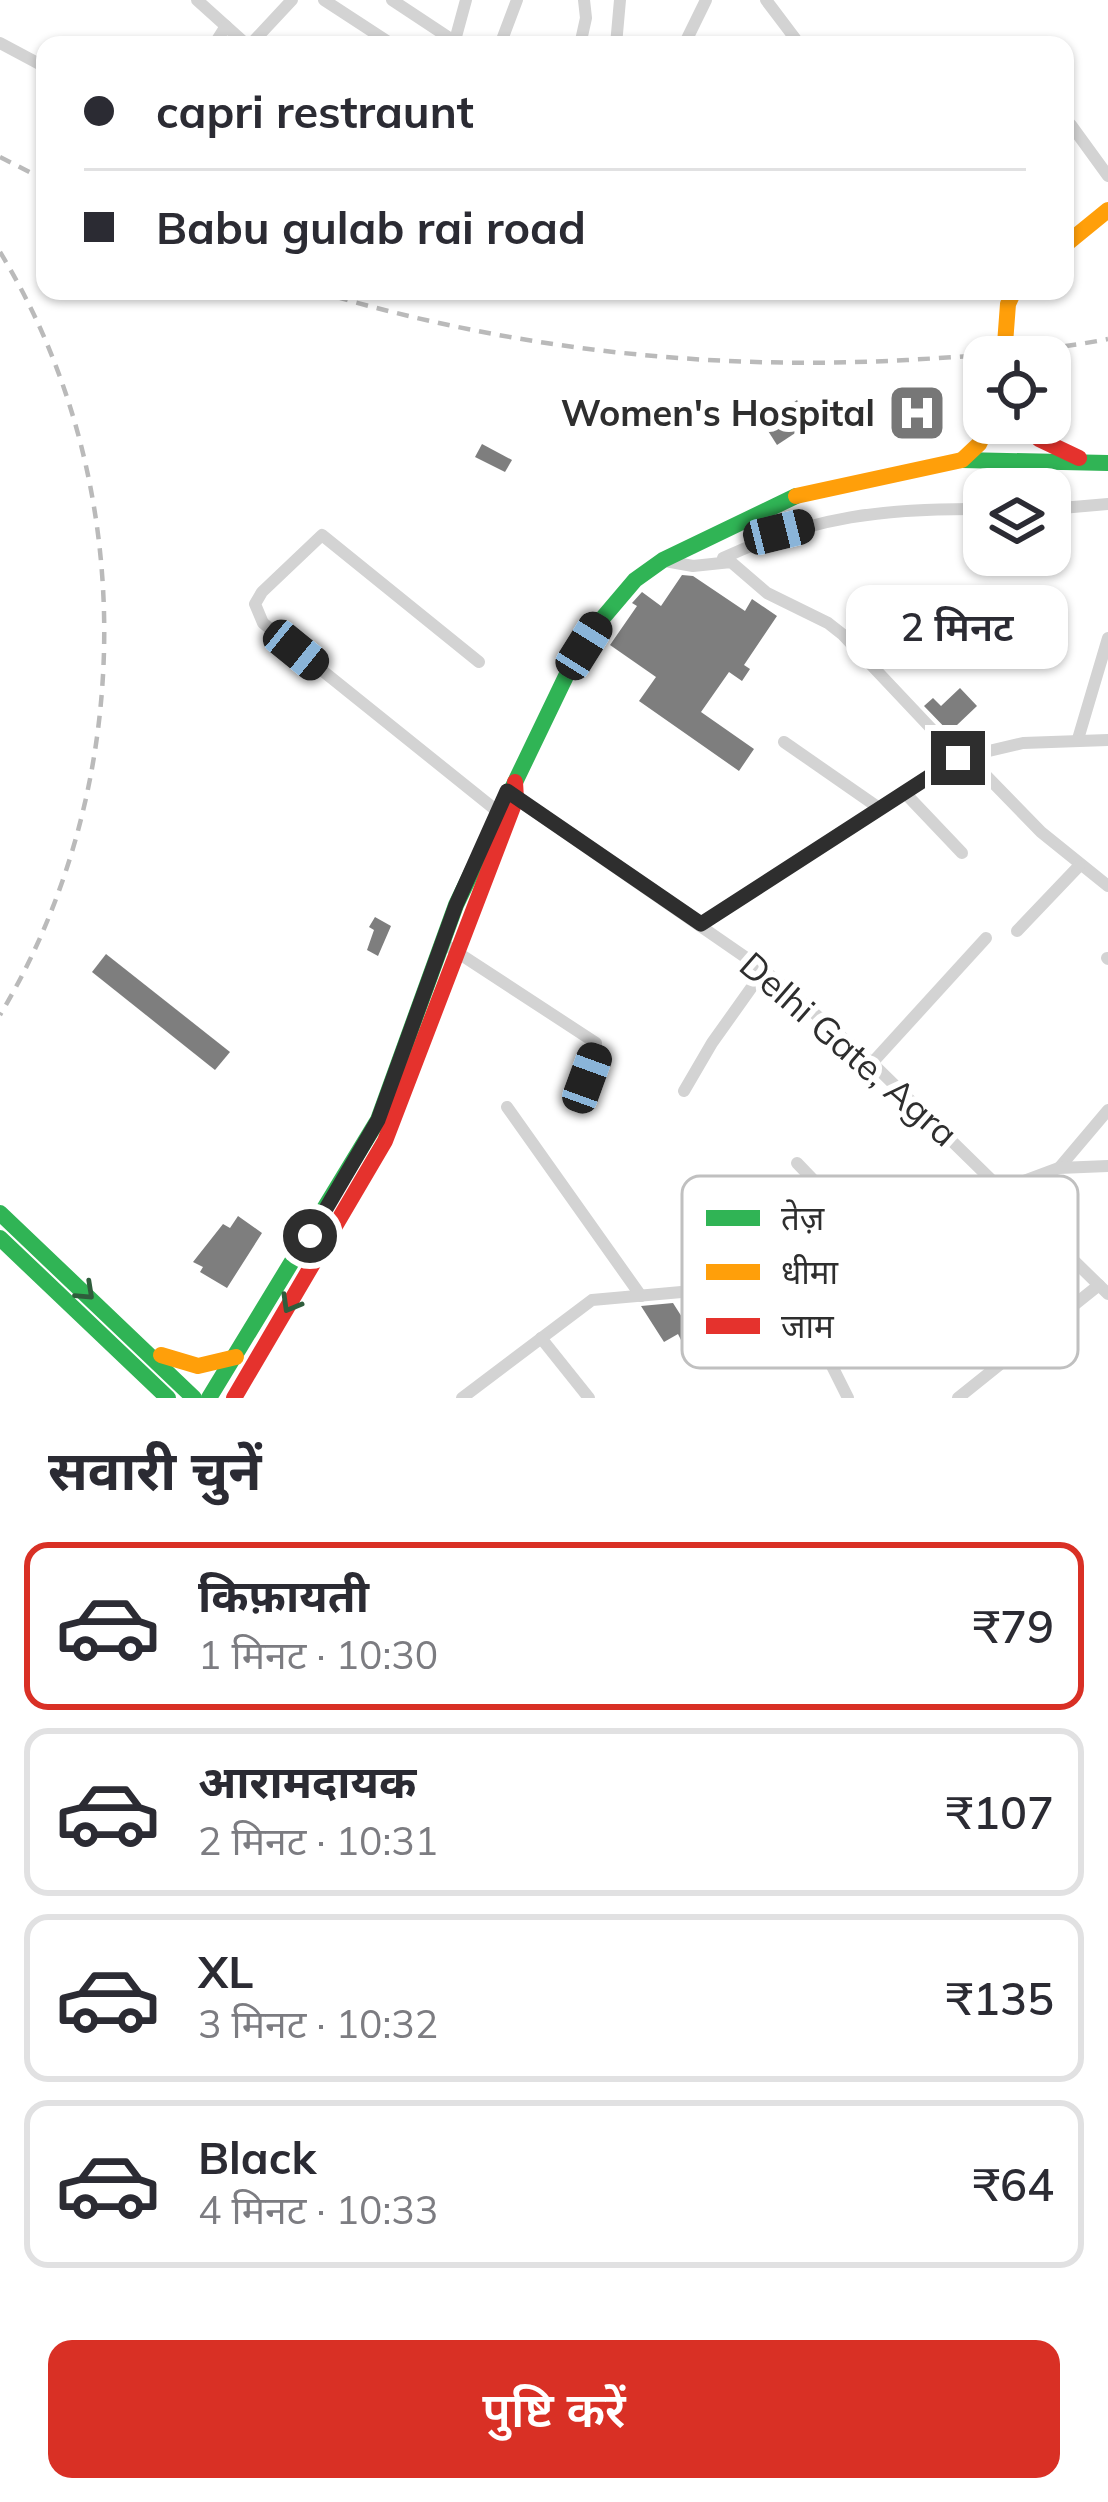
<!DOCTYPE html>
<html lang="hi">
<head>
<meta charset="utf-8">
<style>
  body { margin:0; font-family:Mulish,"Noto Sans Devanagari",sans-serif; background:#f7f7f7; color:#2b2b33; height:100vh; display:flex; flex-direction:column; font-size:45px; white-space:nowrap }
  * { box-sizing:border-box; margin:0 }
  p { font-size:39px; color:#7c7c81 }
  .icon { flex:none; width:66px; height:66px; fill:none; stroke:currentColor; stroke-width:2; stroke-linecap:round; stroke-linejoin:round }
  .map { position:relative; height:1398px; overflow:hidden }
  .side { display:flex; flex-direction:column; background:#fff; flex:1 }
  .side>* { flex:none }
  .top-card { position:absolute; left:36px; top:36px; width:1038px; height:264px; border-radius:24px; box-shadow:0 3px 9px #0004; display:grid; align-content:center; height:264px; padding:0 48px; background:#fff }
  .fabs { position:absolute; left:963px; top:336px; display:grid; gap:24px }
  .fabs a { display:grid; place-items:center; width:108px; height:108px; border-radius:24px; background:#fff; box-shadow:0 3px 9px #0004; font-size:60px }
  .end { position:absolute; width:54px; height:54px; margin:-27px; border:15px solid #2e2e2e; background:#fff; box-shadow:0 0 0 6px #fff }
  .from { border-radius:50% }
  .bubble { position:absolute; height:84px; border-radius:24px; background:#fff; box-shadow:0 3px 9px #0004; font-size:39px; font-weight:600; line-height:84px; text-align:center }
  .car { position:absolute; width:36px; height:72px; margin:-36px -18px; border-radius:15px; box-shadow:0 0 9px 3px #0007; background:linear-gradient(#222 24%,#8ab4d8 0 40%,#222 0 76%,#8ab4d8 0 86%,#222 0) }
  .top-card b { display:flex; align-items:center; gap:42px; height:114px; font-size:45px }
  .top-card b+b { border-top:3px solid #e1e1e2 }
  .top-card i { width:30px; height:30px; background:#2b2b33 }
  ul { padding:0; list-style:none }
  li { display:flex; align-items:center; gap:36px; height:168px; margin:0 24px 18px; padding:0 24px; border:6px solid #e1e1e2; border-radius:24px }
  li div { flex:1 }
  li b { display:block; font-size:45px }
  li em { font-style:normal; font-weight:600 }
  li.current { border-color:#d93025 }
  li>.icon { width:108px; height:108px; stroke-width:1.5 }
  h2 { padding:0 48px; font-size:54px; line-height:144px }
  .button { display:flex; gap:24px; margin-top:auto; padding:24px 48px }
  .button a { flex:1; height:138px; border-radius:24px; background:#d93025; color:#fff; font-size:48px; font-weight:600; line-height:138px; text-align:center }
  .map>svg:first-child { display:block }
  .building { fill:#7e7e7e }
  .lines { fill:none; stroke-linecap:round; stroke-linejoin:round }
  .street { stroke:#d3d3d3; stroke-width:12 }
  .fast { stroke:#30b455; stroke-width:16 }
  .slow { stroke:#ff9f0a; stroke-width:16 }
  .jam { stroke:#e5322d; stroke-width:16 }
  .rail { stroke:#bababa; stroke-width:4.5; stroke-dasharray:12 9; stroke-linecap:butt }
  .oneway { stroke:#2f5d3c }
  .route { stroke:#2e2e2e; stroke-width:15 }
  .labels { text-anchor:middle; stroke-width:12; stroke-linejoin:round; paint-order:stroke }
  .poi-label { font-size:36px; font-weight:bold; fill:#2e2e2e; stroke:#fff; text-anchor:end }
  .street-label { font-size:36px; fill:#2e2e2e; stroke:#fff }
  .key { fill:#fff; stroke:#c0c0c0; stroke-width:3 }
  .key-label { font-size:33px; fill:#2e2e2e }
</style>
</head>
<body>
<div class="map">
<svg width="1108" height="1398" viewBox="0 0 1108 1398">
  <rect width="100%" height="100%" fill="#fff"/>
  <g class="building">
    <path d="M 797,400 L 812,422 L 777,445 L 763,423 Z"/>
    <path d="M 482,444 L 512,460 L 505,472 L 475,457 Z"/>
    <path d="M 682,575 L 693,576 L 745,611 L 752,599 L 777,616 L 744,665 L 750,669 L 742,681 L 729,672 L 701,712 L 754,749 L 739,771 L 639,701 L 656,677 L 610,645 L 637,606 L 632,603 L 642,592 L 661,606 Z"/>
    <path d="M 960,688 L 977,706 L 957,725 L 960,728 L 952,735 L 924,706 L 933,698 L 941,706 Z"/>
    <path d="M 375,917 L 391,926 L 378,956 L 367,950 L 374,930 L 369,927 Z"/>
    <path d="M 106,954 L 230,1052 L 215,1070 L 92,972 Z"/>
    <path d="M 238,1216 L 262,1233 L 227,1288 L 200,1272 L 203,1267 L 193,1262 L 223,1224 L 230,1228 Z"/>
    <path d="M 673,1303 L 694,1336 L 682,1342 L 678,1334 L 664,1342 L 641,1306 Z"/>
  </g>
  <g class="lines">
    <g class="street">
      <path d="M 197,0 L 247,45"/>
      <path d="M 324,0 L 393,45"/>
      <path d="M 392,0 L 454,41"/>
      <path d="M 766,0 L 800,45"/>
      <path d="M 0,43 L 45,67"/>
      <path d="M 454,44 L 466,0"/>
      <path d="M 214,45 L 226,26"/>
      <path d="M 250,45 L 292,0"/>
      <path d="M 500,45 L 517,0"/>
      <path d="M 580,45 L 586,18 L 584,0"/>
      <path d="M 616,45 L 620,0"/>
      <path d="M 684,45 L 706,0"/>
      <path d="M 1071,125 L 1108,176"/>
      <path d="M 1050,509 L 1108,504"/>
      <path d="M 723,558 C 814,516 885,508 984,509"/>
      <path d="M 665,561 L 693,566 L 731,562 L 767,593 L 828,623 L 842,634 L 959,758"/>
      <path d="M 479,662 L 322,535 L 262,592 L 255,604 L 263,623 L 502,815"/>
      <path d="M 1078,739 L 1108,638"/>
      <path d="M 784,742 L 879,808"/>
      <path d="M 968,757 L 1041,832 L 1108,886"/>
      <path d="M 904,792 L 962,853"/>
      <path d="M 512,796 L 764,970 L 872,1063 L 1108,1294"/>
      <path d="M 701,924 L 959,758 L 1023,743 L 1108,740"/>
      <path d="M 1017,931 L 1079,866"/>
      <path d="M 443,943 L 596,1043 L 587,1077"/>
      <path d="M 1107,958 L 1108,959"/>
      <path d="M 872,1063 L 986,938"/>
      <path d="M 684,1091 L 712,1043 L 764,970"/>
      <path d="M 507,1107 L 641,1296"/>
      <path d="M 797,1163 L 868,1237"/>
      <path d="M 1059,1168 L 1108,1110"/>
      <path d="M 943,1208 L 1046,1330"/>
      <path d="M 910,1222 L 972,1308"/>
      <path d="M 784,1270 L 848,1398"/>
      <path d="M 541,1338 L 589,1398"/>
      <path d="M 462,1398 L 592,1300 L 715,1289 L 784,1270 L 1059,1168 L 1108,1166"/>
      <path d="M 958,1398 L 1099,1285"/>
    </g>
    <g class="fast">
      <path d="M 962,460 L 1108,463"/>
      <path d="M 0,1213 L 194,1398"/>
      <path d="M 0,1238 L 168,1398"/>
      <path d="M 209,1398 L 378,1120 L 456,905 L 568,672 L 601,620 L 635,580 L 663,560 L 796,496"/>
    </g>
    <g class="slow">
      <path d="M 1065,245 L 1108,210"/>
      <path d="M 1004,357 L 1008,304 L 1014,291"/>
      <path d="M 796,496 L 962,460 L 979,444 L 989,423"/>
      <path d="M 161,1355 L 198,1366 L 236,1357"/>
    </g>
    <g class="jam">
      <path d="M 1025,423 L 1039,439 L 1079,458"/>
      <path d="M 234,1398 L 385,1141 L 516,799 L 515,782"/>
    </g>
    <g class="rail">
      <path d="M 0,157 L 45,180"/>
      <path d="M 0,252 C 140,481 138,785 0,1015"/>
      <path d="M 316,291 C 509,349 706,371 907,360 C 974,356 1042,352 1108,339"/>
    </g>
  </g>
  <defs><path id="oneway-chevron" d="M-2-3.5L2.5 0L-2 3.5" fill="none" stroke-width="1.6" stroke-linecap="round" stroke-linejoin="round" transform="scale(3)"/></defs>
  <g class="oneway">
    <use href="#oneway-chevron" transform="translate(86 1292) rotate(43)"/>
    <use href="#oneway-chevron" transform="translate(290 1304) rotate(120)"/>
  </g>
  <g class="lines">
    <path class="route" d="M 310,1236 L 378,1120 L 456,905 L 507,791 L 701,924 L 958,758"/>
  </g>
  <defs>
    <symbol id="hospital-square" viewBox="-11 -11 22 22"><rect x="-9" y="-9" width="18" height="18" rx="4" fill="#777" stroke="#fff"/><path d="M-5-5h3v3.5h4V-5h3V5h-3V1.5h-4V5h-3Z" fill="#fff"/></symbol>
  </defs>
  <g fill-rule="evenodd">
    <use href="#hospital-square" x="884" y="380" width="66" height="66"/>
  </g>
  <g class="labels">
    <g class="poi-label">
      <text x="875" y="426">Women's Hospital</text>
    </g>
    <g class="street-label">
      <text transform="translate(849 1049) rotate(41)" y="13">Delhi Gate, Agra</text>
    </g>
  </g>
  <rect x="682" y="1176" width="396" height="192" rx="18" class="key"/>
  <rect x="706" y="1210" width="54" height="16" fill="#30b455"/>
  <rect x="706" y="1264" width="54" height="16" fill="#ff9f0a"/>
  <rect x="706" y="1318" width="54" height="16" fill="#e5322d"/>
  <g class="key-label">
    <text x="781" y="1230">तेज़</text>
    <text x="781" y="1284">धीमा</text>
    <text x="781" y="1338">जाम</text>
  </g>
</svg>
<div class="fabs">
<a><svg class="icon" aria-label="locate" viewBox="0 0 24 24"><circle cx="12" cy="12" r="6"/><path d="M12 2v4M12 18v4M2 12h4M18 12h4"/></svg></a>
<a><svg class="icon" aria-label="layers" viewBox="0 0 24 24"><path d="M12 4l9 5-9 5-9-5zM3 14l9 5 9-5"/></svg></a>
</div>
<i class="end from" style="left:310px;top:1236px"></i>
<i class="end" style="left:958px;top:758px"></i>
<div class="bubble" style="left:846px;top:585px;width:222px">2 मिनट</div>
<i class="car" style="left:779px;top:532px;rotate:76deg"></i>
<i class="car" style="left:584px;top:646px;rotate:32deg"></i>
<i class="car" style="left:296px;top:650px;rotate:129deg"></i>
<i class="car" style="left:587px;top:1078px;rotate:20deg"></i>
<div class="top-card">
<b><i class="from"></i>capri restraunt</b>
<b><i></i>Babu gulab rai road</b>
</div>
</div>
<section class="side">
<h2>सवारी चुनें</h2>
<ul>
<li class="current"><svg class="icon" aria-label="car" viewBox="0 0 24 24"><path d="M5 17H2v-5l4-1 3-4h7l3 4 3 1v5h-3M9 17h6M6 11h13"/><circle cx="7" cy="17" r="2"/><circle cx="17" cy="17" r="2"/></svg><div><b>किफ़ायती</b><p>1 मिनट · 10:30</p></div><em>₹79</em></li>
<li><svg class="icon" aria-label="car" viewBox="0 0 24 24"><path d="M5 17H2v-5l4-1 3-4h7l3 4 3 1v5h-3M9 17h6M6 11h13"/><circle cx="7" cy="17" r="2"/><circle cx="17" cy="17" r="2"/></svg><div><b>आरामदायक</b><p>2 मिनट · 10:31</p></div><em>₹107</em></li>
<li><svg class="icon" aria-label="car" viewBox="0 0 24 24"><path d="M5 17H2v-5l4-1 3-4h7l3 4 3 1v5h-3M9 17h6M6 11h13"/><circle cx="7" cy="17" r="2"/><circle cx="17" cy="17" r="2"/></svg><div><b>XL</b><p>3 मिनट · 10:32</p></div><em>₹135</em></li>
<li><svg class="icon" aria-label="car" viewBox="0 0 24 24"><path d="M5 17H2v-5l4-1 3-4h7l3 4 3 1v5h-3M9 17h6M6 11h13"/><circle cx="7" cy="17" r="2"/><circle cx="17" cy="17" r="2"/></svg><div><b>Black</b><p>4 मिनट · 10:33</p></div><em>₹64</em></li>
</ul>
<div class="button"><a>पुष्टि करें</a></div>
</section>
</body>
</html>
